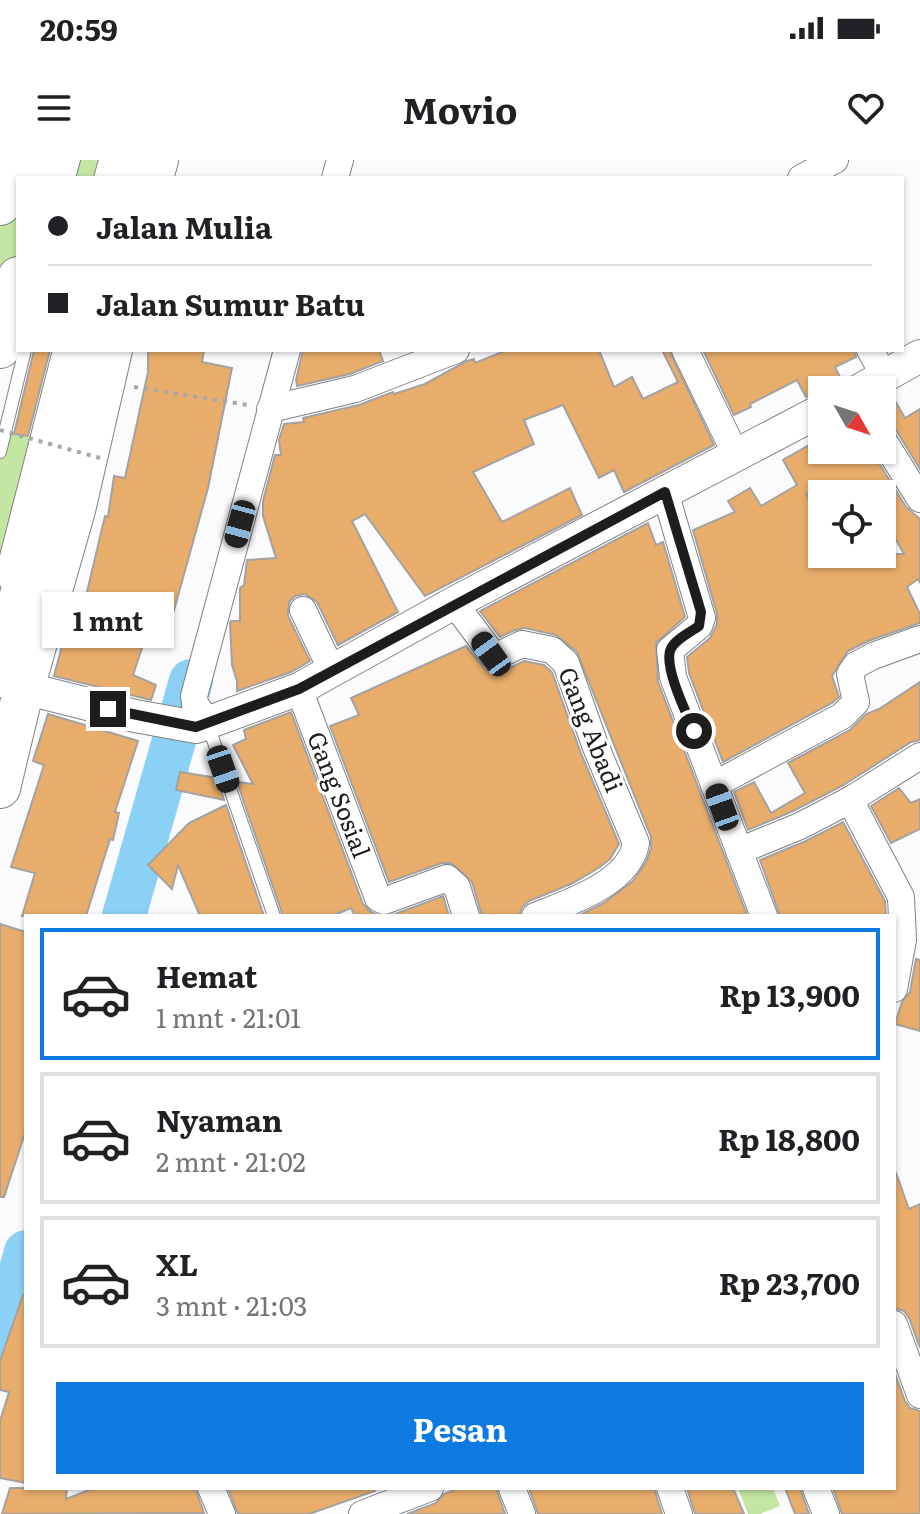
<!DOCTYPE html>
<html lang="id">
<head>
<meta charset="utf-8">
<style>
  body { margin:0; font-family:Literata,serif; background:#f2f2f2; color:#202124; height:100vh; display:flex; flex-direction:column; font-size:30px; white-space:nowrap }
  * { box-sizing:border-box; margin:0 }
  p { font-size:26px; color:#757577 }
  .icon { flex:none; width:44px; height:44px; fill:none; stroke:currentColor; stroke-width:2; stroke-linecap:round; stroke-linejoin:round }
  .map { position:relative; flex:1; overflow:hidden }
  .panel { position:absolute; left:24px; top:754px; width:872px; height:576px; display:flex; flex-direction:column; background:#fff; border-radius:0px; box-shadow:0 2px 6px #0004 }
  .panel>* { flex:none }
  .top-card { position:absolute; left:16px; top:16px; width:888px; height:176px; border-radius:0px; box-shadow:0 2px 6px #0004; display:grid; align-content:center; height:176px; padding:0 32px; background:#fff }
  .needle { width:52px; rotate:129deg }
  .tools { position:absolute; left:808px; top:216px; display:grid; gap:16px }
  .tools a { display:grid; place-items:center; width:88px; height:88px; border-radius:0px; background:#fff; box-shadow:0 2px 6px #0004; font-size:40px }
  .end { position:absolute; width:36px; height:36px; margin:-18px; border:10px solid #1d1d1e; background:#fff; box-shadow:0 0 0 4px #fff }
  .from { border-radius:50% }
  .bubble { position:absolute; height:56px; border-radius:0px; background:#fff; box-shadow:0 2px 6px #0004; font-size:26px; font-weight:700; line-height:56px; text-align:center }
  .car { position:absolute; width:24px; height:48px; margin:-24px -12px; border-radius:10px; box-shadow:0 0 6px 2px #0007; background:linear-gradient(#222 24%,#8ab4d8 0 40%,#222 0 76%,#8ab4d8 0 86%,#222 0) }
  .top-card b { display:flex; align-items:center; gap:28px; height:76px; font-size:30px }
  .top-card b+b { border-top:2px solid #e0e0e0 }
  .top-card i { width:20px; height:20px; background:#202124 }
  ul { padding:14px 0 0; list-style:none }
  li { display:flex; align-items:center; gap:24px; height:132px; margin:0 16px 12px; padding:0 16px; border:4px solid #e0e0e0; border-radius:0px }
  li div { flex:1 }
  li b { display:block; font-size:30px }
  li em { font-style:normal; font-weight:700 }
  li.current { border-color:#0d7ae2 }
  li>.icon { width:72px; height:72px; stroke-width:1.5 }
  .button { display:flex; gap:16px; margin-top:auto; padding:16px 32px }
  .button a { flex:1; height:92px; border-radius:0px; background:#0d7ae2; color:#fff; font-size:32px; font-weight:700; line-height:92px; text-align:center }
  .status { display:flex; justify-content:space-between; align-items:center; height:56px; padding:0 40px; background:#fff; direction:ltr }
  .status svg { height:22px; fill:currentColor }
  header { display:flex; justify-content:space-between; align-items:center; height:104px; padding:0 32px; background:#fff; font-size:36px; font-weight:700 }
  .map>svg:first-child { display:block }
  .green { fill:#c3e7a2 }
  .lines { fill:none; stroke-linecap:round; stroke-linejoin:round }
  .river { stroke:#8bd0f5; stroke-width:44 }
  .building { fill:#e8ad6b; stroke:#a4a2a0; stroke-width:2; fill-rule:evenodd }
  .service-casing { stroke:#818284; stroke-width:14 }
  .minor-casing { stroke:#818284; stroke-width:28 }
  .tertiary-casing { stroke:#818284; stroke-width:34 }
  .primary-casing { stroke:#818284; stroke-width:42 }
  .path { stroke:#a7a7a8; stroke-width:4; stroke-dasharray:4 6; stroke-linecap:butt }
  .service { stroke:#fff; stroke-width:12 }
  .minor { stroke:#fff; stroke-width:26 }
  .tertiary { stroke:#fff; stroke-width:32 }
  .primary { stroke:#fff; stroke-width:40 }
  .path-bridge { stroke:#a7a7a8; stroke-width:4; stroke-dasharray:4 6; stroke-linecap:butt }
  .route { stroke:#1d1d1e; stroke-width:10 }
  .labels { text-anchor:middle; stroke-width:6; stroke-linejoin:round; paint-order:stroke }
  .street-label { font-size:24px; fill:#1d1d1e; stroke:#fff }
</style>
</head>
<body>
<div class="status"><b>20:59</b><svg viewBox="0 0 49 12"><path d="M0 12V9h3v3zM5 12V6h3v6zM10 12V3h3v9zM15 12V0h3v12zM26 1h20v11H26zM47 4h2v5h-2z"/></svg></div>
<header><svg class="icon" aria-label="menu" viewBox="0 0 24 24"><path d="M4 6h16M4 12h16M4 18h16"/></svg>Movio<svg class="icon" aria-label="heart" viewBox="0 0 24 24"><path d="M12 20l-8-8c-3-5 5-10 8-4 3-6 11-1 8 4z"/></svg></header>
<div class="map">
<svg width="920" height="1354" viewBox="0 0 920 1354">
  <rect width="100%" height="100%" fill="#fbfbfd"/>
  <g class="green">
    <path d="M 74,0 L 105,0 L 100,18 L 69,18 Z"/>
    <path d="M 18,18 L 18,122 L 0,192 L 0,46 Z"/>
    <path d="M 5,272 L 36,278 L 0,416 L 0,292 Z"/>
    <path d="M 738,1328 L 773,1328 L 780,1346 L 760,1354 L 748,1354 Z"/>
  </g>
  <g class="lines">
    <g class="river">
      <path d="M 124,756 L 191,521"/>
      <path d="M 0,1182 L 26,1092"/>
    </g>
  </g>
  <g class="building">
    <path d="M 34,190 L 50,190 L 28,276 L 14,274 Z"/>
    <path d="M 148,190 L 204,190 L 202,202 L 232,208 L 208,328 L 173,454 L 170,453 L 164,475 L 148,470 L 133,515 L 156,525 L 151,540 L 54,516 L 67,467 L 78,470 L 105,356 L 108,357 L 114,316 L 125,318 L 148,212 Z"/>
    <path d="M 303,190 L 379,190 L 383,201 L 350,214 L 297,226 L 296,220 Z"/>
    <path d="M 507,190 L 599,190 L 614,227 L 632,217 L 643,239 L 678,222 L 662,190 L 669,190 L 714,285 L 624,332 L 614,310 L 599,318 L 563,245 L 524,260 L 534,284 L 473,312 L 502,362 L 570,328 L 582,355 L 425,436 L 365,354 L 352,361 L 398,452 L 338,485 L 317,442 L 305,434 L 295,436 L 289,442 L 288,456 L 310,501 L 291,512 L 237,531 L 237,521 L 232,505 L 230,463 L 231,461 L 240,461 L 240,428 L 244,425 L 247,400 L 276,398 L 263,356 L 263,341 L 275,295 L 281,295 L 279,280 L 284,264 L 304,262 L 303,258 L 359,245 L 393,232 L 394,234 L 425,224 L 467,201 L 474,199 L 475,203 Z"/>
    <path d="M 703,190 L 854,190 L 856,197 L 835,207 L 843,223 L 833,230 L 822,230 L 806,237 L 797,220 L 750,244 L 751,247 L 734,255 Z"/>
    <path d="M 891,234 L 905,258 L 920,249 L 920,309 L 896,270 L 882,262 L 882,239 Z"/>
    <path d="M 818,280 L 822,290 L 871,290 L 906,347 L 920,359 L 920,423 L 918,419 L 907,427 L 920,454 L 920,463 L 868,481 L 848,491 L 832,516 L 839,537 L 832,543 L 723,602 L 689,513 L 687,497 L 710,478 L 717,464 L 717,454 L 693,370 L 735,352 L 728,341 L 750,328 L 761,346 L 797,325 L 783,300 ZM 806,334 L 882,334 L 882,355 L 904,394 L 822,394 L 822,362 Z"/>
    <path d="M 648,363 L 656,385 L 663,382 L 685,457 L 656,483 L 658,522 L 747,755 L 744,756 L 578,756 L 604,743 L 633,721 L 646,702 L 651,688 L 651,677 L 577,492 L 556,475 L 525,468 L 515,470 L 500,477 L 480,451 Z"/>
    <path d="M 466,486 L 486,510 L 505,510 L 524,501 L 544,505 L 552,512 L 580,591 L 619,684 L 610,699 L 600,707 L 573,723 L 529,741 L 522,747 L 519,756 L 482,756 L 472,722 L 451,703 L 442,703 L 389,722 L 330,566 L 359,555 L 351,538 Z"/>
    <path d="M 920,522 L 920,580 L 911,582 L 842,626 L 793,651 L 748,670 L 734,632 L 754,622 L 771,653 L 805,633 L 788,603 L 850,570 L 866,554 L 879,549 Z"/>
    <path d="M 291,552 L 363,744 L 371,752 L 379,756 L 355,756 L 351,748 L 332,756 L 283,756 L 237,622 L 253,624 L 233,585 L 246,579 L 244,570 Z"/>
    <path d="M 48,554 L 138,581 L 115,652 L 119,653 L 113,680 L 110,679 L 86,756 L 22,756 L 35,713 L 11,707 L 44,605 L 33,601 Z"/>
    <path d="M 180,612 L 217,618 L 224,640 L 176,630 Z"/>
    <path d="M 899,628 L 911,643 L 920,639 L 920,669 L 891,683 L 871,646 Z"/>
    <path d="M 226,645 L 264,756 L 200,756 L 178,705 L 172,729 L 148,705 L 189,663 Z"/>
    <path d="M 843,662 L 885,741 L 886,756 L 780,756 L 760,700 L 806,681 Z"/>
    <path d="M 443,736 L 449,756 L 390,756 Z"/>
    <path d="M 0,764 L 26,772 L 26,970 L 4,1037 L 0,1037 Z"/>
    <path d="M 916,799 L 920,800 L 920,871 L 895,864 L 902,842 L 910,832 Z"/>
    <path d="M 894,1013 L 896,1013 L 909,1049 L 920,1044 L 920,1188 L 909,1158 L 904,1151 L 894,1148 Z"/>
    <path d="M 23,1135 L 26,1135 L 26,1323 L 0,1318 L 0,1261 L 9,1232 L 0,1230 L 0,1201 Z"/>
    <path d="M 894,1211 L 905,1241 L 910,1248 L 920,1251 L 920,1354 L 842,1354 L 833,1328 L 894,1328 Z"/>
    <path d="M 10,1328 L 67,1328 L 66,1339 L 94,1328 L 195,1328 L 204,1353 L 2,1354 Z"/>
    <path d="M 228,1328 L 374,1328 L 375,1331 L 309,1354 L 238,1354 Z"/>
    <path d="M 459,1328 L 496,1328 L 505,1354 L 407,1354 L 436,1343 L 444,1334 Z"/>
    <path d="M 529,1328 L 654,1328 L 662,1354 L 538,1354 Z"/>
    <path d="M 687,1328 L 733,1328 L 744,1354 L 695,1354 Z"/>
    <path d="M 785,1328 L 800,1328 L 809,1354 L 795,1354 Z"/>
  </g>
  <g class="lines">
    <defs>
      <g id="service">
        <path d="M 69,18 L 74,0"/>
        <path d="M 100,18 L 105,0"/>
        <path d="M 0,292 L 25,190"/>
        <path d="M 0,420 L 59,190"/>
        <path d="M 208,565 L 274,756"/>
      </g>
      <g id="minor">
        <path d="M 335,18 L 340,0"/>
        <path d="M 801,18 L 835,0"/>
        <path d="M 685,190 L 736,295"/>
        <path d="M 870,190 L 885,217"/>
        <path d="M 270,249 L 355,229 L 456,190"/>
        <path d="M 882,278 L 920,339"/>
        <path d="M 665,332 L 702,458 L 699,466 L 670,490 L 673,517 L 764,756"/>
        <path d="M 454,443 L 493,495 L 499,495 L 522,484 L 552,490 L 566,503 L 595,585 L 636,683 C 630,723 568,743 535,756"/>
        <path d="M 303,450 L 332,511"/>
        <path d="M 299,529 L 378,738 L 384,741 L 447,718 L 457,727 L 466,756"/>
        <path d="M 207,562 L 195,544 L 194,536 L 287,190"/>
        <path d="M 714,625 L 842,556 L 856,542 L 850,514 L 856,505 L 873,496 L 920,479"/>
        <path d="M 850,640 L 901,737 L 903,780 L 894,829"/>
        <path d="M 739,691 L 800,666 L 850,640 L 920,596"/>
        <path d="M 894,1164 L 920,1235"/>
        <path d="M 211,1328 L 222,1354"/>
        <path d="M 512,1328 L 522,1354"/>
        <path d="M 670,1328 L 679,1354"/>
        <path d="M 816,1328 L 826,1354"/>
        <path d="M 362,1354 L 430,1328"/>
      </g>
      <g id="tertiary">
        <path d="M 860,230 L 920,196"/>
        <path d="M 24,528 L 135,556 L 196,567 L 299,529 L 454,443 L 822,250"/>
      </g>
      <g id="primary">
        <path d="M 45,18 L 50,0"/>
        <path d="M 122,18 L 127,0"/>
        <path d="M 153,18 L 158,0"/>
        <path d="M 0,45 L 12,0"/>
        <path d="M 0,188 L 18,117"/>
        <path d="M 0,517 L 80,190"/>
        <path d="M 0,628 L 24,528 L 75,350 L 112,190"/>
      </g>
    </defs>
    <use href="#service" class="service-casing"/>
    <use href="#minor" class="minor-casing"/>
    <use href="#tertiary" class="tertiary-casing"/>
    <use href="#primary" class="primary-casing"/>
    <path class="path" d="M 134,227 L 248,245"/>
    <use href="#service" class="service"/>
    <use href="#minor" class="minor"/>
    <use href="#tertiary" class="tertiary"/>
    <use href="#primary" class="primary"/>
    <path class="path-bridge" d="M 0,270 L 100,298"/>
  </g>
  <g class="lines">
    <path class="route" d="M 108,549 L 196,567 L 299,529 L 665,332 L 701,452 L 699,466 C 691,472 673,480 670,491 C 665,510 686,552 694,571"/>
  </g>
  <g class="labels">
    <g class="street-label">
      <text transform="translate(590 570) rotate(68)" y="8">Gang Abadi</text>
      <text transform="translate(338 635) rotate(69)" y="8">Gang Sosial</text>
    </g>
  </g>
</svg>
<div class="tools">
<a><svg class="needle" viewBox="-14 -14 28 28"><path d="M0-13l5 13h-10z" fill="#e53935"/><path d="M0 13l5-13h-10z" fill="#757577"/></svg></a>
<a><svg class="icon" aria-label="locate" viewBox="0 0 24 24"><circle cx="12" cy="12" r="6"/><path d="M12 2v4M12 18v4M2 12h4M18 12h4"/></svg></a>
</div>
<i class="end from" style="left:694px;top:571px"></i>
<i class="end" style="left:108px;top:549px"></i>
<div class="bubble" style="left:42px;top:432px;width:132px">1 mnt</div>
<i class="car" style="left:240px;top:364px;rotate:195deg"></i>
<i class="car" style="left:491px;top:494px;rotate:324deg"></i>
<i class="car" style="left:223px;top:609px;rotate:161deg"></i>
<i class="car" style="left:722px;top:647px;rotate:340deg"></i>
<div class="top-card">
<b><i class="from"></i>Jalan Mulia</b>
<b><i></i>Jalan Sumur Batu</b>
</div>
<section class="panel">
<ul>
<li class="current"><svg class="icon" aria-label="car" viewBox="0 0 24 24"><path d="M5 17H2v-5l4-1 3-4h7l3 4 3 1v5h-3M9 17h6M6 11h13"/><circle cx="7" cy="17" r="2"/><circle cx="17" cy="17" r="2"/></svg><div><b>Hemat</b><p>1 mnt · 21:01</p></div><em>Rp 13,900</em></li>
<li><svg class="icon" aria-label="car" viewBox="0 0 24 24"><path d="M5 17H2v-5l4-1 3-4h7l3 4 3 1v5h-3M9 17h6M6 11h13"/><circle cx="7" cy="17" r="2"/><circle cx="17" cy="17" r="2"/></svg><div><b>Nyaman</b><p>2 mnt · 21:02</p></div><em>Rp 18,800</em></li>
<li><svg class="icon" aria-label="car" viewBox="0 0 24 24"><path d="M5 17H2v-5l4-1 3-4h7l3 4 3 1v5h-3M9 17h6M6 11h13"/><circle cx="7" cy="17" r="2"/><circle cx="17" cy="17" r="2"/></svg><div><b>XL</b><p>3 mnt · 21:03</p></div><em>Rp 23,700</em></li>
</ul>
<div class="button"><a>Pesan</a></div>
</section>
</div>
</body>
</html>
